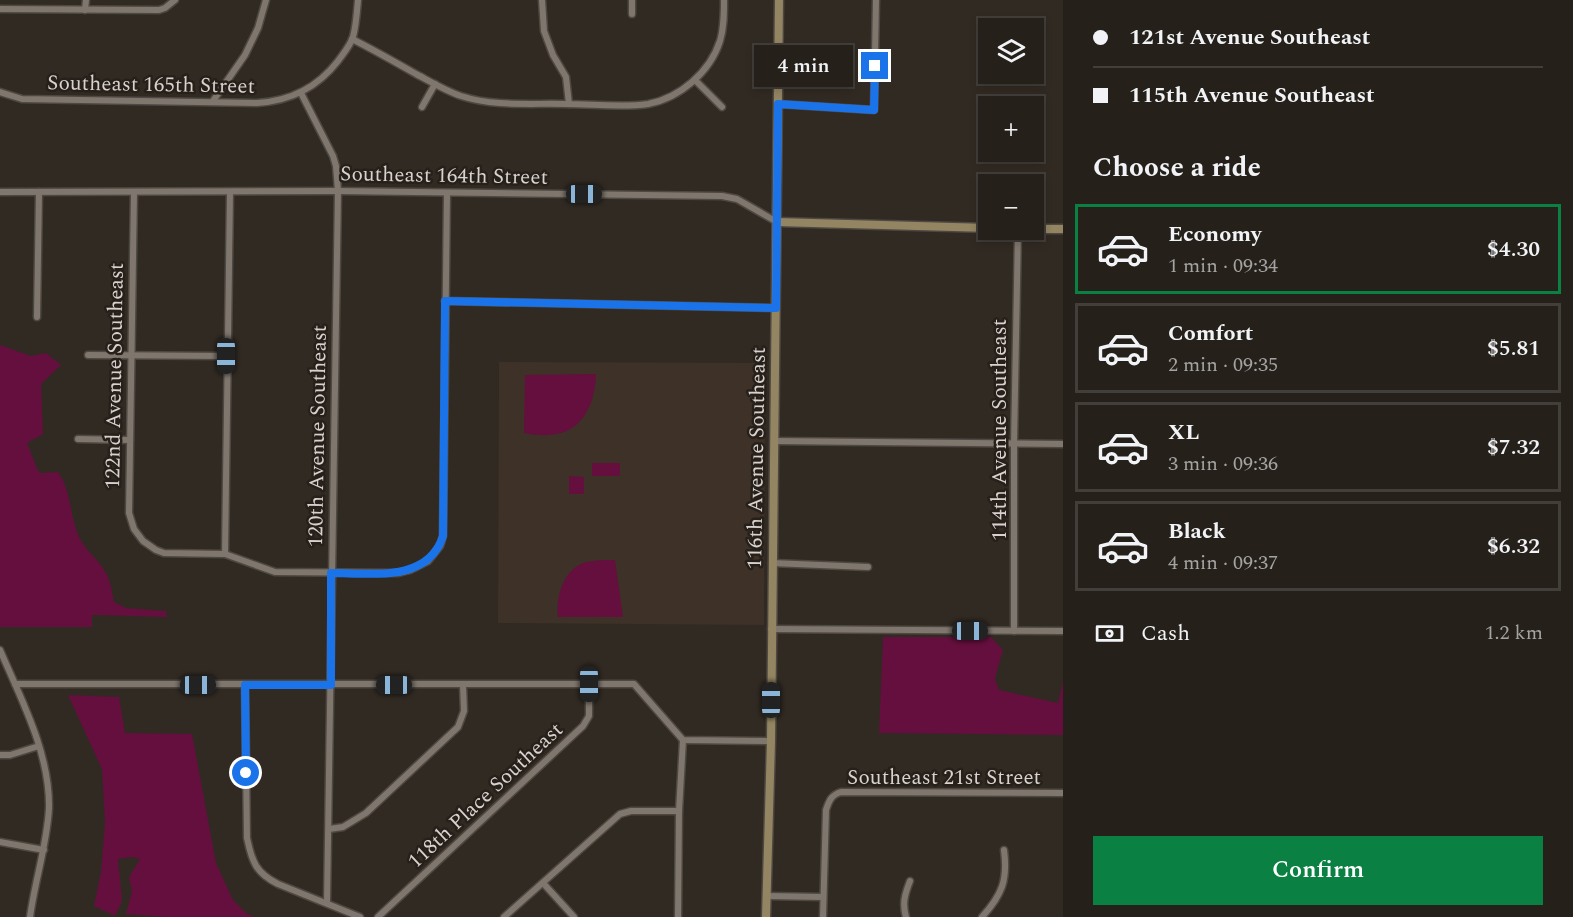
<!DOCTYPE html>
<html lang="en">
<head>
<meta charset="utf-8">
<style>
  body { margin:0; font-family:Spectral,serif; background:#312d27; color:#f1f3f6; height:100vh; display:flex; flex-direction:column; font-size:22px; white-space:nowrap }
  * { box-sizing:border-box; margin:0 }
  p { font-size:20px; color:#a3a3a2 }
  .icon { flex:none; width:33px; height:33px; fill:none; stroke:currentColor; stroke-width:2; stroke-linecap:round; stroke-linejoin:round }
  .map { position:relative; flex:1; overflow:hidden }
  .details { display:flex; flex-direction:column; background:#25201a; width:510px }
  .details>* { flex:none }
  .hud { display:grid; align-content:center; height:132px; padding:0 30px; background:#25201a }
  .fabs { position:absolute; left:978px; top:18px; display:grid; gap:12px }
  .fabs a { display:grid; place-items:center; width:66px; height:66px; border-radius:0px; background:#25201a; box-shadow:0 3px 9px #0003,0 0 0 2px #423e39; font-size:30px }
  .end { position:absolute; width:27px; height:27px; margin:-14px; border:8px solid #1a73e8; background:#fff; box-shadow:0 0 0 3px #fff }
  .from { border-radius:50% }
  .bubble { position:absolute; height:42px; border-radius:0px; background:#25201a; box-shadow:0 3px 9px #0003,0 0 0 2px #423e39; font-size:20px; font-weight:600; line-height:42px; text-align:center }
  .car { position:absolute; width:18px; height:36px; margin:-18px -9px; border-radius:8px; box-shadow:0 0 4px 2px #0007; background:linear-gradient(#222 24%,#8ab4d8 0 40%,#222 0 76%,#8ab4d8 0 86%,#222 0) }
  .hud b { display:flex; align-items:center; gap:21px; height:57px; font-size:22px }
  .hud b+b { border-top:2px solid #423e39 }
  .hud i { width:15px; height:15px; background:#f1f3f6 }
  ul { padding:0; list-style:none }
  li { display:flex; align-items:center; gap:18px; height:90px; margin:0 12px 9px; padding:0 18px; border:3px solid #423e39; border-radius:0px }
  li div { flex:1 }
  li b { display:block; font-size:22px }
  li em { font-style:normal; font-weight:600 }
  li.current { border-color:#0b8043 }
  li>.icon { width:54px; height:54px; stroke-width:1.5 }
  h2 { padding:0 30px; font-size:27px; line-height:72px }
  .pay { display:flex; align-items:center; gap:15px; height:66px; padding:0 30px; font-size:22px }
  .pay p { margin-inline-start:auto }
  .button { display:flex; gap:12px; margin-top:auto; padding:12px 30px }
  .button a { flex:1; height:69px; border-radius:0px; background:#0b8043; color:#fff; font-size:24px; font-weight:600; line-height:69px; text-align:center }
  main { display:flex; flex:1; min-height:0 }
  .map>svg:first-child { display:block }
  .built { fill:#3e3127 }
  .green { fill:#640f3d }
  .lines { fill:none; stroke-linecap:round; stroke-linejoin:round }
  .street-casing { stroke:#4e4842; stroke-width:9 }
  .secondary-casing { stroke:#4e4842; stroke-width:11 }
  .street { stroke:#7f766e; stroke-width:6 }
  .secondary { stroke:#938561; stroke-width:8 }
  .route { stroke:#1a73e8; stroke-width:8 }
  .labels { text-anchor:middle; stroke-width:5; stroke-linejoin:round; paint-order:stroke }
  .street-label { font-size:21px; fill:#d7d2ce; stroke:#27201a }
</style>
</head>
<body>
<main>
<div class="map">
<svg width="1063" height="917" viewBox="0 0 1063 917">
  <rect width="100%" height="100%" fill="#312a23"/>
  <path class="built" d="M 499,362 L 765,363 L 764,625 L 498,623 Z"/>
  <g class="green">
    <path d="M 0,345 L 31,356 L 46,353 L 61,365 L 41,384 L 43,434 L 27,443 L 38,471 L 41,473 L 58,472 C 71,491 69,508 76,529 C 82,550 99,558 107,575 C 111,583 112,593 114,602 L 126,608 L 166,611 L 167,617 L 92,615 L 92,627 L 0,627 Z"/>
    <path d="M 596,374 C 595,405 582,434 548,435 C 540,436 531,434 524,433 L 525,375 Z"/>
    <rect x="592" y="463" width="28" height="13"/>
    <path d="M 569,476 L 584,477 L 584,494 L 569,494 Z"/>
    <path d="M 602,560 L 615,560 L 623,617 L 558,617 C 556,597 562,572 583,563 C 588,561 596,561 602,560 Z"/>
    <path d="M 883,637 L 991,637 L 1003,650 L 995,678 L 999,690 L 1058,703 L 1063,681 L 1063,735 L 879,733 Z"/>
    <path d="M 68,695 L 119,697 L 125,733 L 192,734 L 216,863 L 233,900 L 246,913 L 254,917 L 166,917 L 126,914 L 132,891 L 129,877 L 140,859 L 132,857 L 118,859 L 122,901 L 115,916 L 94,906 L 101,872 L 105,822 L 102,769 Z"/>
  </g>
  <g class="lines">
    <defs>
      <g id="street">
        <path d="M 542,0 L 544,31 L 553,55 L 566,77 L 569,104"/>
        <path d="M 0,9 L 159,10 L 165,8 L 175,0"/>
        <path d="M 85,10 L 86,0"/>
        <path d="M 632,14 L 632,0"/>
        <path d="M 352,39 C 374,50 395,62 416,74 C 431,82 446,91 461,96 C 495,107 531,103 566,104 C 592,104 621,108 648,104 C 680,98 710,72 720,41 C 724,28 724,14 724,0"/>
        <path d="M 695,80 L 722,107"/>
        <path d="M 0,92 L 22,99 L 257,103 C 291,101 317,88 338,61 C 343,54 350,46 353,37 C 356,26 357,12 358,0"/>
        <path d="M 301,93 L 333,156 L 336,166 L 338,191 L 327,902"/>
        <path d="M 213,101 L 245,55 L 258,28 L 266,0"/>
        <path d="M 778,104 L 874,110 L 876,0"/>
        <path d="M 422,107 L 435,84"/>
        <path d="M 0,192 L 338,191 L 722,196 L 737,199 L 777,222"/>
        <path d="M 134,193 L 129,513 L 134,529 L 143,541 L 156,550 L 164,553 L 225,554 L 275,572 L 398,573 L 410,570 L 428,561 L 440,546 L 443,536 L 447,193"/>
        <path d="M 445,301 L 776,308"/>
        <path d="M 37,317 L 39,192"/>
        <path d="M 88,355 L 226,356"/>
        <path d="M 78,439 L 130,440"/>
        <path d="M 774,441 L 1063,444"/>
        <path d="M 225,554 L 230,193"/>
        <path d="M 772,563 L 868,567"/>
        <path d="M 771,629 L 1063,631"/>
        <path d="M 1014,631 L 1014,445 L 1018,230"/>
        <path d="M 0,650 C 21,699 50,753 49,808 C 47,845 35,880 30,917"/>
        <path d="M 15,684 L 634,684 L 683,740 L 771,741"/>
        <path d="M 245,685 L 247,838 C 252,862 256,873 278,884 L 360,917"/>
        <path d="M 0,755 L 10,755 L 39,746"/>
        <path d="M 329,829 L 343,827 L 366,813 L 458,727 L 464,711 L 463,685"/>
        <path d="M 0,842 L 44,850"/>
        <path d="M 543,883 L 574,917"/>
        <path d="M 767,896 L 823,897"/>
        <path d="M 378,917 L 583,726 L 589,716 L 589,684"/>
        <path d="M 504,917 L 620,814 L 631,811 L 679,811"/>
        <path d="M 678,917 L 679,811 L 683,740"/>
        <path d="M 823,917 L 826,810 C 829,801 831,795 841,792 L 1063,793"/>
        <path d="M 906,917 C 902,903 905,894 910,881"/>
        <path d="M 982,917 C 1002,895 1008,880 1004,850"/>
      </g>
      <g id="secondary">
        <path d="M 777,222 L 988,228"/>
        <path d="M 1034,229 L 1063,229"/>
        <path d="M 766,917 L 771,741 L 779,0"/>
      </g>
    </defs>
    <use href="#street" class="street-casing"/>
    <use href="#secondary" class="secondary-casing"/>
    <use href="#street" class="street"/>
    <use href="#secondary" class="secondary"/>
  </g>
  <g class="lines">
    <path class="route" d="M 246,773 L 245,685 L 331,685 L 331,573 C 370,573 428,583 443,536 L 445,301 L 776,308 L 778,104 L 874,110 L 875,66"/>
  </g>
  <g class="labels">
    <g class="street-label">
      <text transform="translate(151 84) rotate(1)" y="7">Southeast 165th Street</text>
      <text transform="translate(444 175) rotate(1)" y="7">Southeast 164th Street</text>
      <text transform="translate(114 376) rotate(-89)" y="7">122nd Avenue Southeast</text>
      <text transform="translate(999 430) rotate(-90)" y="7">114th Avenue Southeast</text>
      <text transform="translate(317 436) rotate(-89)" y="7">120th Avenue Southeast</text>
      <text transform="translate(756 458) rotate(-89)" y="7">116th Avenue Southeast</text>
      <text x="944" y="784">Southeast 21st Street</text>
      <text transform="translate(485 795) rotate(-43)" y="7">118th Place Southeast</text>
    </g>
  </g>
</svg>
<div class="fabs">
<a><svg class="icon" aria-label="layers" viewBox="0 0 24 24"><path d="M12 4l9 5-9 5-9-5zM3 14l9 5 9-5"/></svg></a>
<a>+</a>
<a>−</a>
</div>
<i class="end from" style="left:246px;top:773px"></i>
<i class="end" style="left:875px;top:66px"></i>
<div class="bubble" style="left:754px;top:45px;width:99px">4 min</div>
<i class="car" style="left:584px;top:194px;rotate:90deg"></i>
<i class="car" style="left:226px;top:356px;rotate:180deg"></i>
<i class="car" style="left:970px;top:631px;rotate:90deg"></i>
<i class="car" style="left:589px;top:684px;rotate:180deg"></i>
<i class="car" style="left:198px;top:685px;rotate:90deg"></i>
<i class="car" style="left:394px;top:685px;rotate:270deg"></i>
<i class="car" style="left:771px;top:700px;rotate:0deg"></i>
</div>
<section class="details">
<div class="hud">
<b><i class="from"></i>121st Avenue Southeast</b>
<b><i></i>115th Avenue Southeast</b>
</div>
<h2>Choose a ride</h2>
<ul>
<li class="current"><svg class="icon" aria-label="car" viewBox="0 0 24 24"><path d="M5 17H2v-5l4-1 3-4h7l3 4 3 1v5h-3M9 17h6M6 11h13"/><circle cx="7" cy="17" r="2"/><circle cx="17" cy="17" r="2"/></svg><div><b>Economy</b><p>1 min · 09:34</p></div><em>$4.30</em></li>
<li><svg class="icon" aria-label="car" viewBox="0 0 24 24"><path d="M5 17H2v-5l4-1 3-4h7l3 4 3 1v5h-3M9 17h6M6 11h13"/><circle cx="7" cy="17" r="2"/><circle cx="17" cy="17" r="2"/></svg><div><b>Comfort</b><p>2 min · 09:35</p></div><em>$5.81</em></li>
<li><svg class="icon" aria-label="car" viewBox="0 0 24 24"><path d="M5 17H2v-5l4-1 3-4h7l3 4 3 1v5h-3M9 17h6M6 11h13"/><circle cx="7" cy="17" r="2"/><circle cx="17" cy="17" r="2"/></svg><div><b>XL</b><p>3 min · 09:36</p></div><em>$7.32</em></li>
<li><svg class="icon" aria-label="car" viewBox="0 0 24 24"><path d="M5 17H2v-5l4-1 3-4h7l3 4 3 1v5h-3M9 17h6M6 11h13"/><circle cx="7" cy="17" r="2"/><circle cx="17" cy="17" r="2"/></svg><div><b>Black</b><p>4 min · 09:37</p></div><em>$6.32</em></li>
</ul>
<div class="pay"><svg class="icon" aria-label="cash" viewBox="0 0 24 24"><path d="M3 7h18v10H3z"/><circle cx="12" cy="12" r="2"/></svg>Cash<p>1.2 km</p></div>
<div class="button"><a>Confirm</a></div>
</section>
</main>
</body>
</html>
